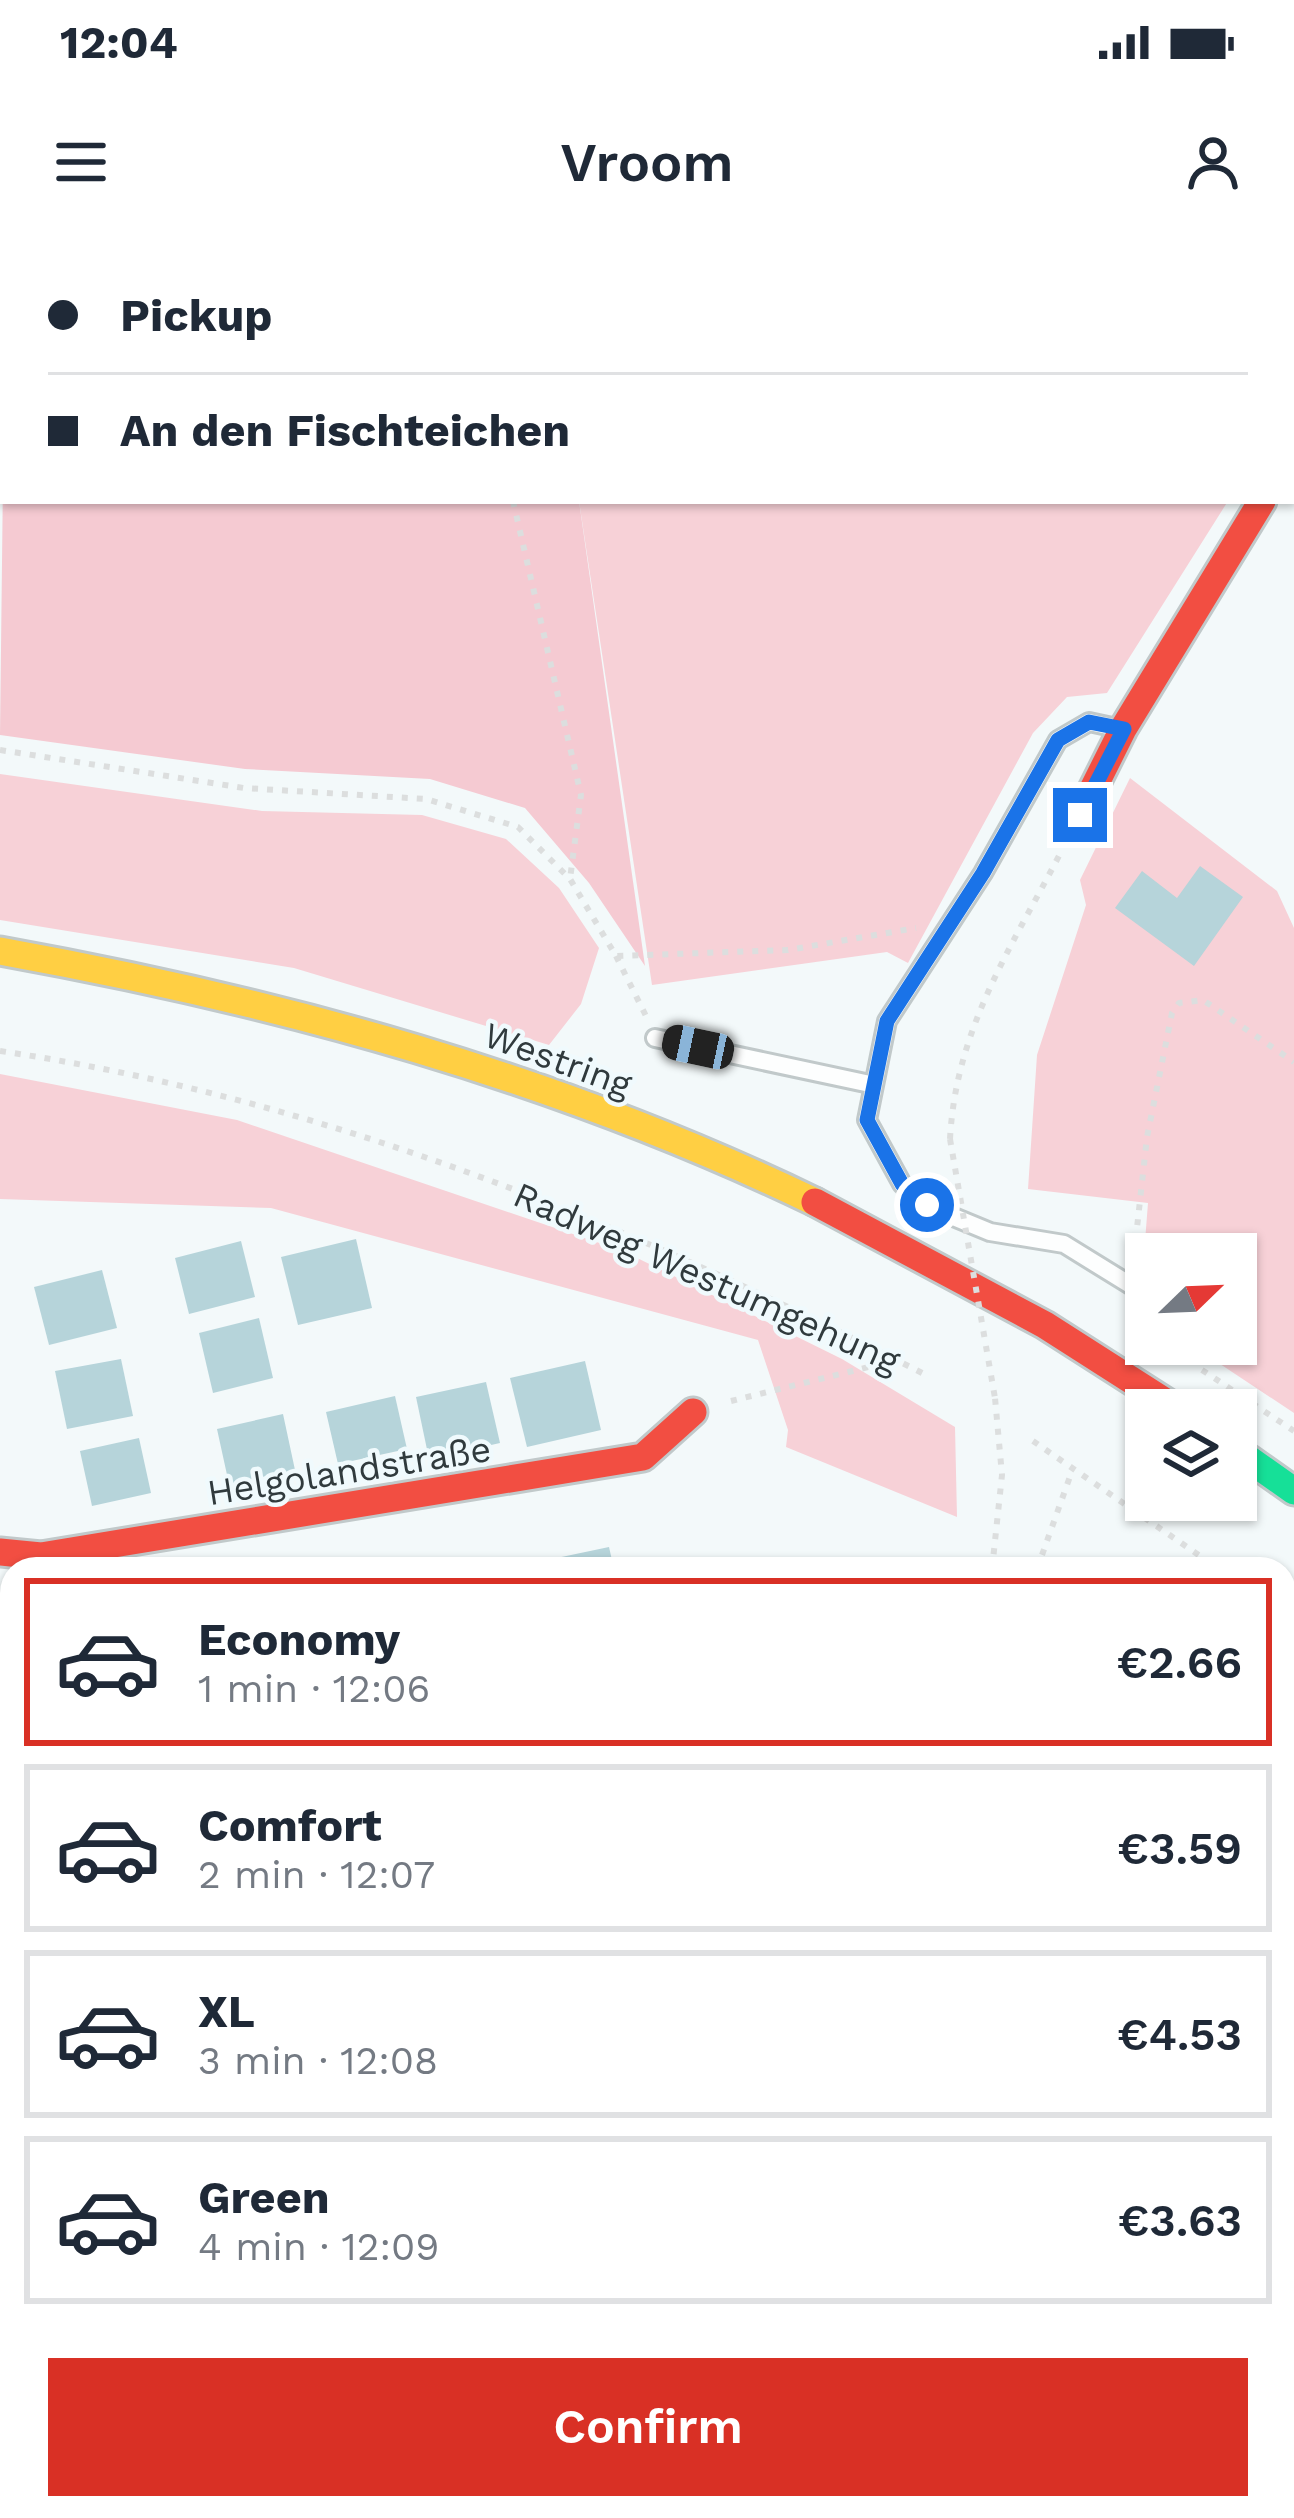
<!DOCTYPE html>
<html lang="en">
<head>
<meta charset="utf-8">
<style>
  body { margin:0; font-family:"Work Sans",sans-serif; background:#f6f6f7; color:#1f2937; height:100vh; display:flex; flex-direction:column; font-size:45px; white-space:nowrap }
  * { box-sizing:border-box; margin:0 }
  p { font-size:39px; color:#747a83 }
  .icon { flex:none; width:66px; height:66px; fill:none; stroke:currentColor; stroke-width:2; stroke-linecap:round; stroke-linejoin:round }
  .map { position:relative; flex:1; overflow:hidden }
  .panel { position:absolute; left:0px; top:1317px; width:1296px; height:963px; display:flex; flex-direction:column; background:#fff; border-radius:36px 36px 0 0; box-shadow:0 3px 9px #0004 }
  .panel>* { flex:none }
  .guide { position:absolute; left:0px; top:0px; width:1296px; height:264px; box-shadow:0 3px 9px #0004; display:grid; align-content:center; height:264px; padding:0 48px; background:#fff }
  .needle { width:78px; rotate:67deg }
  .fabs { position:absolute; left:1125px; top:993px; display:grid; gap:24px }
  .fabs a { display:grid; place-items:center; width:132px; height:132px; border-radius:0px; background:#fff; box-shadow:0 3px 9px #0004; font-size:60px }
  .end { position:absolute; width:54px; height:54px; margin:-27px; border:15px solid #1a73e8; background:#fff; box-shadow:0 0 0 6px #fff }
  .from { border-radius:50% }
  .car { position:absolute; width:36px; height:72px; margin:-36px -18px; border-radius:15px; box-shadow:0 0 9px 3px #0007; background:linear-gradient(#222 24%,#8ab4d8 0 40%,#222 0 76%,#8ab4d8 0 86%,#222 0) }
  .guide b { display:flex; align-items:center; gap:42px; height:114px; font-size:45px }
  .guide b+b { border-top:3px solid #e0e1e3 }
  .guide i { width:30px; height:30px; background:#1f2937 }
  ul { padding:21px 0 0; list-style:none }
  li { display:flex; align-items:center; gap:36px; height:168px; margin:0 24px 18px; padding:0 24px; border:6px solid #e0e1e3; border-radius:0px }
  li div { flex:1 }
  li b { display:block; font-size:45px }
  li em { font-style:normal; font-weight:600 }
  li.active { border-color:#d93025 }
  li>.icon { width:108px; height:108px; stroke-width:1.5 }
  .button { display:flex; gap:24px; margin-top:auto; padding:24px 48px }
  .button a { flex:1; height:138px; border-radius:0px; background:#d93025; color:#fff; font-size:48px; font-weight:600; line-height:138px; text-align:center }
  .status { display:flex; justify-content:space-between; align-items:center; height:84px; padding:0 60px; background:#fff; direction:ltr }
  .status svg { height:33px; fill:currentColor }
  header { display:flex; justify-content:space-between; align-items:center; height:156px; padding:0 48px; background:#fff; font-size:54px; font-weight:600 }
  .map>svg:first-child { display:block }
  .green { fill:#f7d1d7 }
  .forest { fill:#f5cad2 }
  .building { fill:#b6d4da }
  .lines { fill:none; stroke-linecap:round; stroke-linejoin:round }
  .lane-casing { stroke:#c1c9ca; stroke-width:22 }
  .street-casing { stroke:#c1c9ca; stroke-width:39 }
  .fast-casing { stroke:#c1c9ca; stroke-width:33 }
  .slow-casing { stroke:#c1c9ca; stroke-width:33 }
  .jam-casing { stroke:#c1c9ca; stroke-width:33 }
  .path { stroke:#dcdede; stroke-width:6; stroke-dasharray:6 9; stroke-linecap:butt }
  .lane { stroke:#fdfefe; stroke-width:16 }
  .street { stroke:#fdfefe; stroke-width:33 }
  .fast { stroke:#16e098; stroke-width:27 }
  .slow { stroke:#ffcf43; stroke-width:27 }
  .jam { stroke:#f24e42; stroke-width:27 }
  .path-bridge { stroke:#dcdede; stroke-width:6; stroke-dasharray:6 9; stroke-linecap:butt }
  .route { stroke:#1a73e8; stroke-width:15 }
  .labels { text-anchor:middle; stroke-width:9; stroke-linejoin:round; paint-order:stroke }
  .street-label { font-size:36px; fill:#303a3d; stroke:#f0fafd }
</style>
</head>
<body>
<div class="status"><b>12:04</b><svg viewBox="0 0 49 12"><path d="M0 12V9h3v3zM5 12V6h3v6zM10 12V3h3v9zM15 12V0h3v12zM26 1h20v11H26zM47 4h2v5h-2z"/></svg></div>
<header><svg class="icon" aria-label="menu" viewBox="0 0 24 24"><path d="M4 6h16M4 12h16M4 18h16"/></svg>Vroom<svg class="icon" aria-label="person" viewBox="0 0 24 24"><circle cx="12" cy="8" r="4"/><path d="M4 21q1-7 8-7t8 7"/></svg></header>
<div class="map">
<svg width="1294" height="2278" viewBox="0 0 1294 2278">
  <rect width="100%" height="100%" fill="#f3f9fa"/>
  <g class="green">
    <path d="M 579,261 L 1228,261 L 1107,453 L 1067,457 L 1033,493 L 908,723 L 887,712 L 652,745 Z"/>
    <path d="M 0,534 L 262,571 L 422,575 L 506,599 L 559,648 L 599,708 L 581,764 L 549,805 L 294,728 L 0,680 Z"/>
    <path d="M 1130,538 L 1277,651 L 1294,688 L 1294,1173 L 1190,1104 L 1236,1104 L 1236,1014 L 1146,1014 L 1146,1021 L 1144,1014 L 1148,963 L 1028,949 L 1037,815 L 1086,665 L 1080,640 Z"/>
    <path d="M 0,834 L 237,880 L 623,1011 L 842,1119 L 955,1187 L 957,1277 L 786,1207 L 788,1190 L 758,1100 L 271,968 L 0,959 Z"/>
  </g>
  <g class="forest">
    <path d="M 0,0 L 524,0 L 524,3 L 3,3 L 3,104 Z"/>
    <path d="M 3,237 L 3,261 L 579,261 L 645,726 L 589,643 L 525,568 L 430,539 L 245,529 L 0,495 Z"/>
  </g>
  <g class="building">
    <path d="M 1200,626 L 1243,657 L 1194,726 L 1115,668 L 1142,631 L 1177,658 Z"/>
    <path d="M 356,999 L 372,1068 L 298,1085 L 281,1017 Z"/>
    <path d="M 241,1001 L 255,1057 L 189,1074 L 175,1018 Z"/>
    <path d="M 102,1030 L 117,1088 L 49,1105 L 34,1047 Z"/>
    <path d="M 259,1078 L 273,1138 L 213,1153 L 199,1093 Z"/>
    <path d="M 121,1119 L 133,1176 L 67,1189 L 55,1131 Z"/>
    <path d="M 585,1121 L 601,1190 L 527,1207 L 510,1138 Z"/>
    <path d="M 486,1142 L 500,1203 L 429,1219 L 416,1157 Z"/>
    <path d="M 395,1156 L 407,1209 L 338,1224 L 326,1172 Z"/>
    <path d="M 283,1174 L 295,1230 L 229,1244 L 217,1189 Z"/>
    <path d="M 139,1198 L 151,1253 L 92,1266 L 80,1211 Z"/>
    <path d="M 609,1307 L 614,1329 L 554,1329 L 552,1319 Z"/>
    <path d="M 1284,1748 L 1294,1766 L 1294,1825 L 1284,1830 Z"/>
    <path d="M 1288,2102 L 1294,2150 L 1284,2152 L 1284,2103 Z"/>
    <path d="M 12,2248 L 12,2268 L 54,2268 L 57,2278 L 8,2278 L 1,2251 Z"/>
    <path d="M 1294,2249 L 1294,2278 L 1268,2278 L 1265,2268 L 1284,2268 L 1284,2252 Z"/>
    <path d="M 81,2268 L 150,2268 L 153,2278 L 84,2278 Z"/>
    <path d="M 209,2268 L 282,2268 L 285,2278 L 212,2278 Z"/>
    <path d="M 998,2268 L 1000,2278 L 950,2278 L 948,2270 Z"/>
  </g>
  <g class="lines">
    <defs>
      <g id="lane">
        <path d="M 1117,488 L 1089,482 L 1058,500 L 983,633 L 887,781 L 867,880 L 902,944 L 927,966 L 990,992 L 1064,1004 L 1140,1051"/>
        <path d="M 655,798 L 870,844"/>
        <path d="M 0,1491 L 12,1488"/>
      </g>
      <g id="street">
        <path d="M 1293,209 L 1294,208"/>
        <path d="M 1284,1929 L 1294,1926"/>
        <path d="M 320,2268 L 321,2278"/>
        <path d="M 725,2268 L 728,2278"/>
        <path d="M 539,2278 L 573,2268"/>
      </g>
      <path id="fast" d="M 1236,1210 L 1294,1251"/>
      <path id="slow" d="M 0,711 C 282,762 556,837 815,962"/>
      <g id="jam">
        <path d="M 1080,575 L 1123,489 L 1262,261"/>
        <path d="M 815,962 L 1045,1085 L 1178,1170"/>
        <path d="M 0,1312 L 41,1316 L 643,1217 L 693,1172"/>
      </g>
    </defs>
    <use href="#lane" class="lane-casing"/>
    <use href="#street" class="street-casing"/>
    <use href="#fast" class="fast-casing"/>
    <use href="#slow" class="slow-casing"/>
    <use href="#jam" class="jam-casing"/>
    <g class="path">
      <path d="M 513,261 L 581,555 L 570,639"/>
      <path d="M 0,510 L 244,548 L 426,559 L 518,587 L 570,639 L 616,716 L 788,710 L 916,688"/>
      <path d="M 616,716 L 647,778"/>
      <path d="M 0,811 C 326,859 636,987 928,1136"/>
      <path d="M 950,899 C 956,787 1012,707 1062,610"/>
      <path d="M 1134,1015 L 1147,897 L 1172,773 L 1179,763 L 1203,760 L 1294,822"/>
      <path d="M 1172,1104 L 1191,1122"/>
      <path d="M 1202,1130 L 1294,1191"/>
      <path d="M 731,1161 L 897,1120"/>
      <path d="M 1033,1201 L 1219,1329"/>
      <path d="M 992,1329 L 1002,1235 L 995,1158"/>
      <path d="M 1037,1329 L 1072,1231"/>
      <path d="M 1284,1377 L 1294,1385"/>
      <path d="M 1284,1969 L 1294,2016"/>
    </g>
    <use href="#lane" class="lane"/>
    <use href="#street" class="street"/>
    <use href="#fast" class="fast"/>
    <use href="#slow" class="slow"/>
    <use href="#jam" class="jam"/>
    <path class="path-bridge" d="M 950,899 L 995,1158"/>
  </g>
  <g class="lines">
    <path class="route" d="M 927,965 L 902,944 L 867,880 L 887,781 L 983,633 L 1058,500 L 1089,482 L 1124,489 L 1080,575"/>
  </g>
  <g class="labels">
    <g class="street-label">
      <text transform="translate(558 819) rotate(20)" y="13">Westring</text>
      <text transform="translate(707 1037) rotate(24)" y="13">Radweg Westumgehung</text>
      <text transform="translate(349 1230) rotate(-9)" y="13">Helgolandstraße</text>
    </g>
  </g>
</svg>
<div class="fabs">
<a><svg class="needle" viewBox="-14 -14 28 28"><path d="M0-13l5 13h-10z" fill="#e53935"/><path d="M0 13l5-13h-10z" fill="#747a83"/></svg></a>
<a><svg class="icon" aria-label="layers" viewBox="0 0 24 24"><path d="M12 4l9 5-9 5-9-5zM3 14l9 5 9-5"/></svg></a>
</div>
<i class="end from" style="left:927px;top:965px"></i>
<i class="end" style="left:1080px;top:575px"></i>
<i class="car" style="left:698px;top:807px;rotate:282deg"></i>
<div class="guide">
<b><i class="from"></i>Pickup</b>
<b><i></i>An den Fischteichen</b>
</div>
<section class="panel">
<ul>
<li class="active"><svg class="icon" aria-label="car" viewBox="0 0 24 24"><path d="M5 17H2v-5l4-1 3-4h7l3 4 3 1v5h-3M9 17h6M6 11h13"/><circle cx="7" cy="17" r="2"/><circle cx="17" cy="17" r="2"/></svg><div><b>Economy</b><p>1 min · 12:06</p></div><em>€2.66</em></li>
<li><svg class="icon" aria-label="car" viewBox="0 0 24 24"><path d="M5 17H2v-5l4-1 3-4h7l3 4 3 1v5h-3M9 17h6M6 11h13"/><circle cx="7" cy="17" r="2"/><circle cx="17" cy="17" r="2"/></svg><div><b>Comfort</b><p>2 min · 12:07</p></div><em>€3.59</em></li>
<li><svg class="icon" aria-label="car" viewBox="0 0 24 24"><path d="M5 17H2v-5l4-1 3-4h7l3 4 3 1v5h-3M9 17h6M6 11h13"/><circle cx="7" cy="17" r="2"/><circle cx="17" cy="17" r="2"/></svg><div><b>XL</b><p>3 min · 12:08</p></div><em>€4.53</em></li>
<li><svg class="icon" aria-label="car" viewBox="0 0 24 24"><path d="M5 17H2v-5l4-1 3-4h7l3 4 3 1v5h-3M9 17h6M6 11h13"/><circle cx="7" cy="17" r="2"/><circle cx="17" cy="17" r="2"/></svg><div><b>Green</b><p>4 min · 12:09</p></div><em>€3.63</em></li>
</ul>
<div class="button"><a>Confirm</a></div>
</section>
</div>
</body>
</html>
